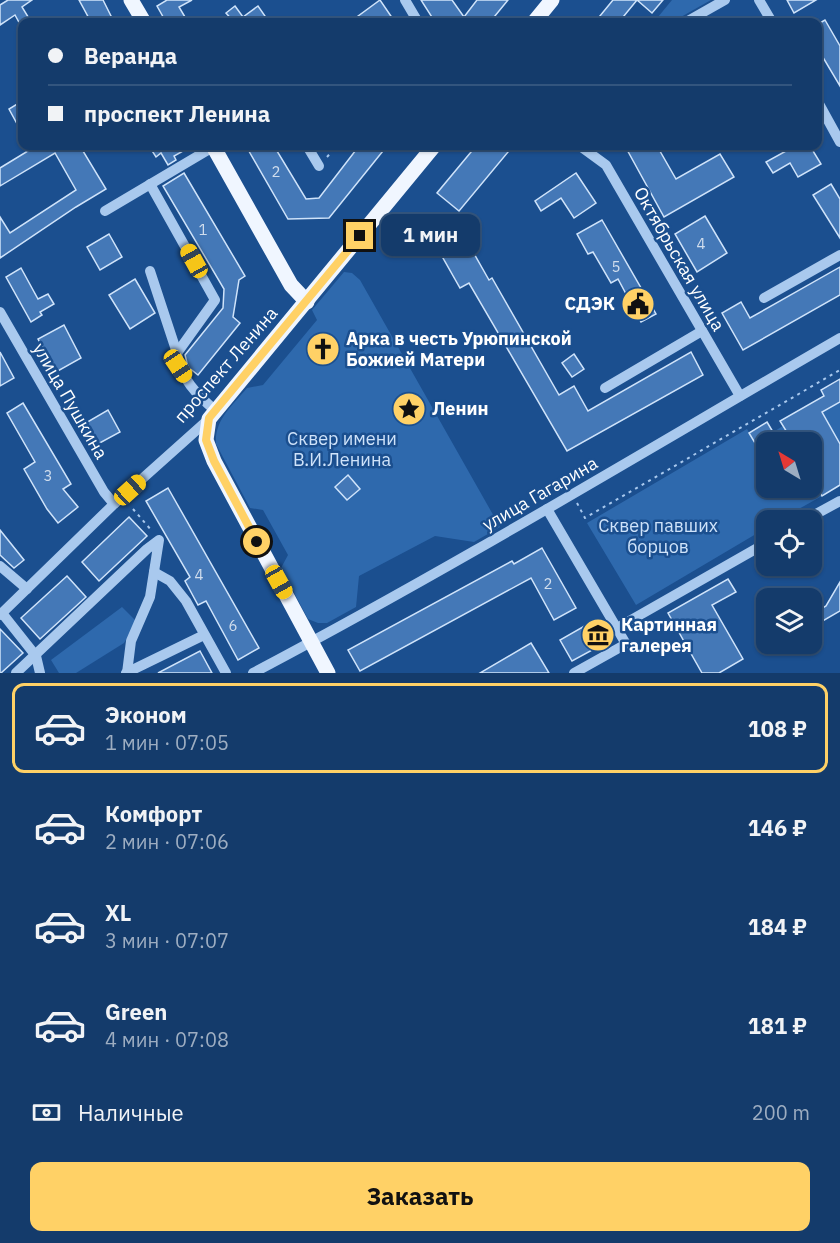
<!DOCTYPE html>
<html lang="ru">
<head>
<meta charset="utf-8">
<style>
  body { margin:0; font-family:"IBM Plex Sans",sans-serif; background:#214673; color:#f1f3f6; height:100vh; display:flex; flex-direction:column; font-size:22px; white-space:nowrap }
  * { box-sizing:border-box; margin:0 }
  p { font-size:20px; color:#9dadc1 }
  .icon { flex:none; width:33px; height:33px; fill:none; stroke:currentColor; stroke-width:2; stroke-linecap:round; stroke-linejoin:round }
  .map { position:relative; height:673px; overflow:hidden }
  .panel { display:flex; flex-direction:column; background:#143b6b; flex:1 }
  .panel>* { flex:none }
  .guide { position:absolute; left:18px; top:18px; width:804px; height:132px; border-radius:12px; box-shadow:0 2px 4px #0004,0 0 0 2px #33557e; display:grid; align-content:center; height:132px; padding:0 30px; background:#143b6b }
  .needle { width:39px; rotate:322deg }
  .buttons { position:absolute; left:756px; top:432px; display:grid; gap:12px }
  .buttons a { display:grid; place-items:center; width:66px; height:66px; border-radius:12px; background:#143b6b; box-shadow:0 2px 4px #0004,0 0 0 2px #33557e; font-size:30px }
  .end { position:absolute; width:27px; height:27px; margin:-14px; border:8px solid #ffd166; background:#111; box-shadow:0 0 0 3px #111 }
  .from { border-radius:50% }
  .bubble { position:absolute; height:42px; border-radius:12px; background:#143b6b; box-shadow:0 2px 4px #0004,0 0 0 2px #33557e; font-size:20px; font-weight:700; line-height:42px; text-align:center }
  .car { position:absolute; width:18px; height:36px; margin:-18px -9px; border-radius:8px; box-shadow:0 0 4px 2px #0007; background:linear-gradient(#f5c518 24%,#345 0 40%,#f5c518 0 76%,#345 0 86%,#f5c518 0) }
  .guide b { display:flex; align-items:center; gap:21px; height:57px; font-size:22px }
  .guide b+b { border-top:2px solid #33557e }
  .guide i { width:15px; height:15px; background:#f1f3f6 }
  ul { padding:10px 0 0; list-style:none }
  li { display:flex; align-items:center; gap:18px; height:90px; margin:0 12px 9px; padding:0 18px; border:3px solid transparent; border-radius:12px }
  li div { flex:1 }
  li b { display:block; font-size:22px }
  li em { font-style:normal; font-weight:700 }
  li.active { border-color:#ffd166 }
  li>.icon { width:54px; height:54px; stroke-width:1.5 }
  .pay { display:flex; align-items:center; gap:15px; height:66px; padding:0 30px; font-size:22px }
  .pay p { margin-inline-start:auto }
  .action { display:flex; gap:12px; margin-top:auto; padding:12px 30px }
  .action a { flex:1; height:69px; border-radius:12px; background:#ffd166; color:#111; font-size:24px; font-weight:700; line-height:69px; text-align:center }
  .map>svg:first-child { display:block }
  .green { fill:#2e69ad }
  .building { fill:#4478b7; stroke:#cfe3fa; stroke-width:1.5 }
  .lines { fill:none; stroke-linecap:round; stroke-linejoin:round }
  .path { stroke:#a9c9ee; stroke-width:2; stroke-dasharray:3 4.5; stroke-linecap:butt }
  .minor { stroke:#a9c9ee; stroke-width:10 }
  .major { stroke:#f0f6ff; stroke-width:15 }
  .route { stroke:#ffd166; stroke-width:8 }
  .labels { text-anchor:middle; stroke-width:5; stroke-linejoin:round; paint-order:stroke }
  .number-label { font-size:15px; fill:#d0dded }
  .street-label { font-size:18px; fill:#fff; stroke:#1b4f8f }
  .poi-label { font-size:18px; font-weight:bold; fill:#fff; stroke:#1b4f8f; text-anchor:start }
  .park-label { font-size:18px; fill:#cfe3fa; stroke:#1b4f8f }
</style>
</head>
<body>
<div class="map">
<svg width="840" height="673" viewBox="0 0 840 673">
  <rect width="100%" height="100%" fill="#1b4f8f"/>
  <g class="green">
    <path d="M 672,0 L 711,0 L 672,22 L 661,22 L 658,17 Z"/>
    <path d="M 344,272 L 352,273 L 360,280 L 500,527 L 474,542 L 435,536 L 359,576 L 356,607 L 327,623 L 318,623 L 308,619 L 281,568 L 288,555 L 263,510 L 250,508 L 216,444 C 214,420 233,405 247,388 L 263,385 L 317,320 L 312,310 Z"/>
    <path d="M 840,402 L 840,444 L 822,412 Z"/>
    <path d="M 783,426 L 792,442 L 766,442 L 766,488 L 812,488 L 812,476 L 822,496 L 779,520 L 766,520 L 766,528 L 636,605 L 587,523 L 747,429 L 755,443 Z"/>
    <path d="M 122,607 L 137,622 L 124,643 L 76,673 L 59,673 L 51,660 Z"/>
  </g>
  <g class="building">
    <path d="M 8,0 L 32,0 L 22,7 L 30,20 L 22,22 L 21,26 L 15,15 L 0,25 L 0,5 Z"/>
    <path d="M 79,0 L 103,0 L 114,22 L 91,22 Z"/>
    <path d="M 167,0 L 192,0 L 179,7 L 188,22 L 166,22 L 157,6 Z"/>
    <path d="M 380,0 L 395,22 L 350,22 Z"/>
    <path d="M 421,0 L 452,0 L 464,17 L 477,0 L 508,0 L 490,22 L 435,22 Z"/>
    <path d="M 613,0 L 663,0 L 652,13 L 637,0 L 619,22 L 595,22 Z"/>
    <path d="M 787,0 L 816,0 L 794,13 Z"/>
    <path d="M 235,6 L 243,17 L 258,6 L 265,16 L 257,22 L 234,22 L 226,13 Z"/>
    <path d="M 825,20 L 840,46 L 840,86 L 818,49 L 818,24 Z"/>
    <path d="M 22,101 L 22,133 L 9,109 Z"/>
    <path d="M 36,146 L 80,146 L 106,189 L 76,207 L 0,258 L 0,217 L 10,233 L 76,190 L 55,153 L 0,186 L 0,168 Z"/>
    <path d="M 149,146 L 192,146 L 174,156 L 176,160 L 168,165 L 161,153 L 156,157 Z"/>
    <path d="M 246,146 L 274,146 L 306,199 L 319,198 L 359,146 L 387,146 L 329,218 L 288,219 Z"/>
    <path d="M 476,146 L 513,146 L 459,211 L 437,193 Z"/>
    <path d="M 625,146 L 657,146 L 676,179 L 720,154 L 734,177 L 664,217 Z"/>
    <path d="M 795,146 L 810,146 L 821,164 L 798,177 L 790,163 L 773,173 L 766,162 Z"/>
    <path d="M 184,173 L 245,276 L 239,280 L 233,317 L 240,323 L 198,375 L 188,367 L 185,355 L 223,308 L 224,289 L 163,186 Z"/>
    <path d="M 576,173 L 596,203 L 574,218 L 561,198 L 541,211 L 535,201 Z"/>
    <path d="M 831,184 L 840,199 L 840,238 L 813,195 Z"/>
    <path d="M 705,216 L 727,253 L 697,272 L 675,234 Z"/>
    <path d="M 602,220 L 656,314 L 641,322 L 618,279 L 611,283 L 593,252 L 588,254 L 577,234 Z"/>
    <path d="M 109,234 L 122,257 L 100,270 L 87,247 Z"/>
    <path d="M 464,236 L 489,280 L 492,278 L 559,395 L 574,386 L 588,411 L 691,352 L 703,375 L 567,451 L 469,283 L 460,288 L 439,251 Z"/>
    <path d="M 840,267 L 840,295 L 743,350 L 722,313 L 741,302 L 750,318 Z"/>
    <path d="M 21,268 L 38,299 L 48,294 L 54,304 L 40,312 L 42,315 L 31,322 L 6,277 Z"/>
    <path d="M 135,279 L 155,313 L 130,329 L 109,295 Z"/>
    <path d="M 64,325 L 81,358 L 56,372 L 38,339 Z"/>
    <path d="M 0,352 L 14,378 L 0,386 Z"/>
    <path d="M 574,354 L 584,369 L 572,377 L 562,363 Z"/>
    <path d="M 840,379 L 840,402 L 822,412 L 840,444 L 840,485 L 822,496 L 812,476 L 812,442 L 793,442 L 780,421 L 824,396 L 821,390 Z"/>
    <path d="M 23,403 L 71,484 L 63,489 L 78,507 L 58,523 L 47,509 L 24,469 L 35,462 L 7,413 Z"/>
    <path d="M 108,410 L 120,432 L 96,445 L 84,424 Z"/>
    <path d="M 767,422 L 773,432 L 755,443 L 749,433 Z"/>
    <path d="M 348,475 L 360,489 L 347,500 L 335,487 Z"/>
    <path d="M 168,488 L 259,648 L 238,660 L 206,601 L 198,605 L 185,581 L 190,577 L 146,501 Z"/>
    <path d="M 129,517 L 147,536 L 99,581 L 82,562 Z"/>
    <path d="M 0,530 L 24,560 L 14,568 L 0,555 Z"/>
    <path d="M 542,548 L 576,608 L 554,620 L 531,578 L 360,671 L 348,650 L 512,561 L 514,564 Z"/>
    <path d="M 67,576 L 86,597 L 40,639 L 21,618 Z"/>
    <path d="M 728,579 L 736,592 L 712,605 L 743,659 L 719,673 L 702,673 L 668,613 Z"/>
    <path d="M 840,582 L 840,611 L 821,622 L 816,612 L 826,606 Z"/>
    <path d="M 595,620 L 607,642 L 572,661 L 560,640 Z"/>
    <path d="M 0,629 L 23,653 L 1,673 L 0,673 Z"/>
    <path d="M 531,643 L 549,673 L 480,673 Z"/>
    <path d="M 200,651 L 212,673 L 158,673 Z"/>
  </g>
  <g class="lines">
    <g class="path">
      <path d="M 327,157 L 337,146"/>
      <path d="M 577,503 L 585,518 L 840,370"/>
      <path d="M 133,509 L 152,531"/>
    </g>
    <g class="minor">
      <path d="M 405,0 L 418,22"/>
      <path d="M 759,0 L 772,22"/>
      <path d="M 686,22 L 725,0"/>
      <path d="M 818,102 L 840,142"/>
      <path d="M 307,146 L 319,166"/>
      <path d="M 580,146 L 606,165 L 740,396"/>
      <path d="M 150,184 L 215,300 L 177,353 C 179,377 198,396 216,411"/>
      <path d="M 105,211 L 213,147"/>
      <path d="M 150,271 L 177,353"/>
      <path d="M 764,298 L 840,255"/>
      <path d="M 0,312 L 104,492 L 114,504"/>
      <path d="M 605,388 L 702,331"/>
      <path d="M 547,509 L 626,644 L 574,673"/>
      <path d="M 805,520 L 840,501"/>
      <path d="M 0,566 L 27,589"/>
      <path d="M 154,572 L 170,581 L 186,601 L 226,673"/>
      <path d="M 2,613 L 36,656 L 40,673"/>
      <path d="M 0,615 L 114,504 L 209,419"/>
      <path d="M 617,628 L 766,543"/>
      <path d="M 16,673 L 147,549 L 159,540 L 150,597 L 131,641 L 127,673"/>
      <path d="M 126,673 L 204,635"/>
      <path d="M 253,673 C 452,568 645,451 840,338"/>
    </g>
    <g class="major">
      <path d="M 131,0 L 144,22"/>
      <path d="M 534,22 L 552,0"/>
      <path d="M 213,146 L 291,285 L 307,302"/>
      <path d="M 328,673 L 214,461 L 206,440 L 209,419 L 434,146"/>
    </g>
  </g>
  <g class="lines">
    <path class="route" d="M 257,542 L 214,461 L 206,440 L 209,418 L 360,236"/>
  </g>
  <defs>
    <symbol id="civic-disc" viewBox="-11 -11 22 22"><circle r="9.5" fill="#ffd166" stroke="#1b4f8f"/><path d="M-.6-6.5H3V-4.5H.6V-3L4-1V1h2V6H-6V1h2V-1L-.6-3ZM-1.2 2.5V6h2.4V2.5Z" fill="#111"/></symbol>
    <symbol id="church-disc" viewBox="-11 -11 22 22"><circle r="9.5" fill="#ffd166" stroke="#1b4f8f"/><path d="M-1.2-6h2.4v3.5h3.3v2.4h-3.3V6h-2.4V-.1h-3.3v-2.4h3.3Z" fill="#111"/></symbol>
    <symbol id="sight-disc" viewBox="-11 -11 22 22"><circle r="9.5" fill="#ffd166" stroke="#1b4f8f"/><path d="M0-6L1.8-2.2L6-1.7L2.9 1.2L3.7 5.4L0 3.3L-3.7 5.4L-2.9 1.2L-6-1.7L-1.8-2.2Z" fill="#111"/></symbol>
    <symbol id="museum-disc" viewBox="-11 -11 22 22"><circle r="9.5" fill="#ffd166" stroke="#1b4f8f"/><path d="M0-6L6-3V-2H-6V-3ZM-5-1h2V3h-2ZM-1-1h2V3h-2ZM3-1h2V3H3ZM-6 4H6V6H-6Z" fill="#111"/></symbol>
  </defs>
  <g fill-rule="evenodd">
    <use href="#civic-disc" x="619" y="285" width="38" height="38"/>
    <use href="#church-disc" x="304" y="330" width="38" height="38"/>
    <use href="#sight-disc" x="390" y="390" width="38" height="38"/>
    <use href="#museum-disc" x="579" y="616" width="38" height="38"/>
  </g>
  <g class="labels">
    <g class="number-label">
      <text x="276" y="177">2</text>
      <text x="203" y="235">1</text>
      <text x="701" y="249">4</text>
      <text x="616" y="272">5</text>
      <text x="48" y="481">3</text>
      <text x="199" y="580">4</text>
      <text x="548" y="589">2</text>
      <text x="233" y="631">6</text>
    </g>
    <g class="street-label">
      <text transform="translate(679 259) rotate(60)" y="6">Октябрьская улица</text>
      <text transform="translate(226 365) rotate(-49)" y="6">проспект Ленина</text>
      <text transform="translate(70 401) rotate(60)" y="6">улица Пушкина</text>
      <text transform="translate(540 494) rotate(-30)" y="6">улица Гагарина</text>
    </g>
    <g class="poi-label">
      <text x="615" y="310" text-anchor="end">СДЭК</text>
      <text x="346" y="345">Арка в честь Урюпинской<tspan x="346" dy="21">Божией Матери</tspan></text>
      <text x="432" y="415">Ленин</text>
      <text x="621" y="631">Картинная<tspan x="621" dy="21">галерея</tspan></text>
    </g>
    <g class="park-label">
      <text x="342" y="445">Сквер имени<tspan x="342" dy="21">В.И.Ленина</tspan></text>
      <text x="658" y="532">Сквер павших<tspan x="658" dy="21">борцов</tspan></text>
    </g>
  </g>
</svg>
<div class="buttons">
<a><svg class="needle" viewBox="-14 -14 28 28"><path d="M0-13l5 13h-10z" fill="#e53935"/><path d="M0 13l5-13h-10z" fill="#9dadc1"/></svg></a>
<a><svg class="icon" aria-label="locate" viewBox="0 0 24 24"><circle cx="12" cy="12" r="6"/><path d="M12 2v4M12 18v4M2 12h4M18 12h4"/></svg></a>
<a><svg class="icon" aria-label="layers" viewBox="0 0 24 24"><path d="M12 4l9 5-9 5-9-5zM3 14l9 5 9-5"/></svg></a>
</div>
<i class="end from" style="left:257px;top:542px"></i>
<i class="end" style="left:360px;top:236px"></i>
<div class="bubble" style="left:381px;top:214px;width:99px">1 мин</div>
<i class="car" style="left:194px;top:261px;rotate:331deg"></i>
<i class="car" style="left:178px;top:366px;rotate:146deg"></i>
<i class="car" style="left:130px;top:490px;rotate:48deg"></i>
<i class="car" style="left:279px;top:582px;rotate:151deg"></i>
<div class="guide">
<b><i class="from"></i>Веранда</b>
<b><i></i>проспект Ленина</b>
</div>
</div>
<section class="panel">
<ul>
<li class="active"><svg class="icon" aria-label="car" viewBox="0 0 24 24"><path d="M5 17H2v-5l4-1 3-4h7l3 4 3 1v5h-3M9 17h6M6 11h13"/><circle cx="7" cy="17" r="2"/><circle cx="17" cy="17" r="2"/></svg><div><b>Эконом</b><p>1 мин · 07:05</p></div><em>108 ₽</em></li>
<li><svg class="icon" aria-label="car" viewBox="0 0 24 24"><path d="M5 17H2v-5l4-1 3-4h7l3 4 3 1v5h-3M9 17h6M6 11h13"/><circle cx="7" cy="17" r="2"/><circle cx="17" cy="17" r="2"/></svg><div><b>Комфорт</b><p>2 мин · 07:06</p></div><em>146 ₽</em></li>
<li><svg class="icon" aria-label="car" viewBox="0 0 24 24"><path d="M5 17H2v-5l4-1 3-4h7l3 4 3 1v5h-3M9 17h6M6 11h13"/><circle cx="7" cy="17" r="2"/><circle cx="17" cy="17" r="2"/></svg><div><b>XL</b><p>3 мин · 07:07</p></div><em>184 ₽</em></li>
<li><svg class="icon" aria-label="car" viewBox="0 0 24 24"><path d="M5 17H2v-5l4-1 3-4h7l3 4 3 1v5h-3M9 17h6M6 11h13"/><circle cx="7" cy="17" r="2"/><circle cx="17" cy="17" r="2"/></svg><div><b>Green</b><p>4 мин · 07:08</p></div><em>181 ₽</em></li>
</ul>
<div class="pay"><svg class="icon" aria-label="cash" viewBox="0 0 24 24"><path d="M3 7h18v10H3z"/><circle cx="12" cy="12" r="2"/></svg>Наличные<p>200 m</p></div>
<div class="action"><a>Заказать</a></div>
</section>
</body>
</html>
